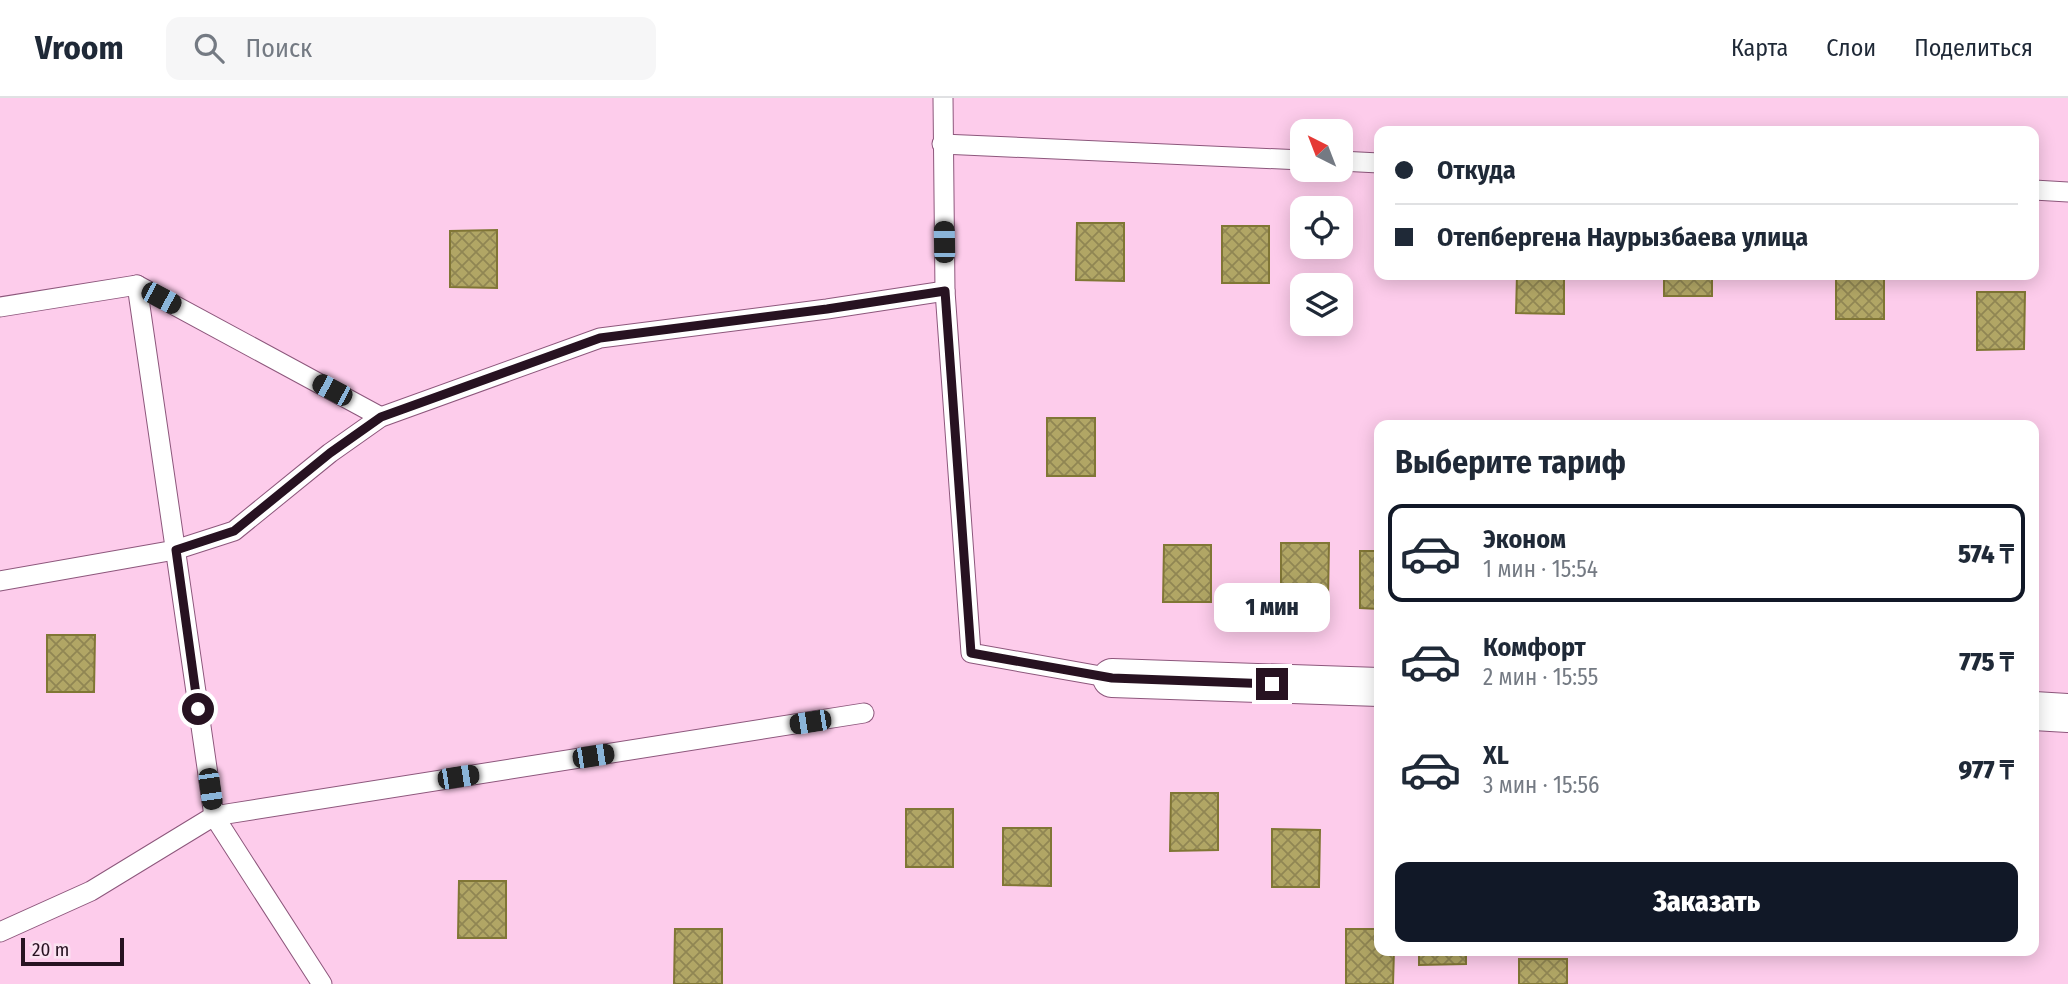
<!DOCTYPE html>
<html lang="ru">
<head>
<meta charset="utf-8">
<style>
  body { margin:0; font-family:"Fira Sans Condensed",sans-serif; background:#f6f6f7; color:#1f2937; height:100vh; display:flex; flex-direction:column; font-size:26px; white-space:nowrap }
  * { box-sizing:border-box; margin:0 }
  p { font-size:23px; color:#747a83 }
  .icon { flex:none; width:38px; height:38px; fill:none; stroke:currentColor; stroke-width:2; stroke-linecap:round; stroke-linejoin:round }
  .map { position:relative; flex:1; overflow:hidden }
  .panel { position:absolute; left:1374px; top:322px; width:665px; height:536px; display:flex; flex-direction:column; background:#fff; border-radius:14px; box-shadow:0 4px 18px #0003 }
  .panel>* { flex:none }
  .top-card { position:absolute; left:1374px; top:28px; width:665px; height:154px; border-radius:14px; box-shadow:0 4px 18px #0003; display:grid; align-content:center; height:154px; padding:0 21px; background:#fff }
  .needle { width:46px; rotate:318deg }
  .tools { position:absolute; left:1290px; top:21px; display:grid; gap:14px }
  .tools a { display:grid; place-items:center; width:63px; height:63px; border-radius:14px; background:#fff; box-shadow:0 4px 18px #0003; font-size:35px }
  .scale { position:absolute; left:21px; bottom:18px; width:103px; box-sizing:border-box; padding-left:7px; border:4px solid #271221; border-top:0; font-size:19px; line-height:24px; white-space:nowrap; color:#271221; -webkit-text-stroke:5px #fbe2f1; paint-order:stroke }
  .end { position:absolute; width:32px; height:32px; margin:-16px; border:9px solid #271221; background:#fff; box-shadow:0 0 0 4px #fff }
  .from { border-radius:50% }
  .bubble { position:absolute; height:49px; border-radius:14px; background:#fff; box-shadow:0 4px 18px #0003; font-size:23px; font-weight:800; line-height:49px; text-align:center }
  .car { position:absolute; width:21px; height:42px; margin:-21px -10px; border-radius:9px; box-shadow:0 0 5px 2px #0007; background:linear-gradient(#222 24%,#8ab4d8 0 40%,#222 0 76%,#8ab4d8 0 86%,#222 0) }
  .top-card b { display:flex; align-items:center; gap:24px; height:66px; font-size:26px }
  .top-card b+b { border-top:2px solid #e0e1e3 }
  .top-card i { width:18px; height:18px; background:#1f2937 }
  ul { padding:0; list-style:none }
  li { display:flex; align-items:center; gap:21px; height:98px; margin:0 14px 10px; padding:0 7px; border:4px solid transparent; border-radius:14px }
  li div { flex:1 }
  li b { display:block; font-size:26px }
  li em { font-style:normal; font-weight:800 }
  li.current { border-color:#111827 }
  li>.icon { width:63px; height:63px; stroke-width:1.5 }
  h2 { padding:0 21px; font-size:32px; line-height:84px }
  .cta { display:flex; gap:14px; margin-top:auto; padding:14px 21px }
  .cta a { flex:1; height:80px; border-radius:14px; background:#111827; color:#fff; font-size:28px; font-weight:800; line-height:80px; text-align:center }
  header { display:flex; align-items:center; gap:42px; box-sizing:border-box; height:98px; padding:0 35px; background:#fff; border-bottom:2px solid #e0e1e3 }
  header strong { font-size:33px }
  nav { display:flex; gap:38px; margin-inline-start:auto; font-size:24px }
  .search { width:490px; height:63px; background:#f6f6f7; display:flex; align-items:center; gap:18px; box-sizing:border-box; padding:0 24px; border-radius:14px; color:#747a83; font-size:26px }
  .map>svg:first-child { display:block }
  .building { fill:url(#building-cross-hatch); stroke:#807635; stroke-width:2 }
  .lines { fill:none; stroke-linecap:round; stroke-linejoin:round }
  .service-casing { stroke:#8d577c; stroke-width:21 }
  .minor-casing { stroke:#8d577c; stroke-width:40 }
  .service { stroke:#fff; stroke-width:19 }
  .minor { stroke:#fff; stroke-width:38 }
  .route { stroke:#271221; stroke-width:9 }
</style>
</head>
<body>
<header>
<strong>Vroom</strong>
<div class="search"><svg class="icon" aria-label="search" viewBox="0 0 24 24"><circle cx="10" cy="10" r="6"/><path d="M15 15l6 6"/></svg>Поиск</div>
<nav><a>Карта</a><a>Слои</a><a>Поделиться</a></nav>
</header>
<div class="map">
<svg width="2068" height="886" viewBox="0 0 2068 886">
  <defs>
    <pattern id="building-cross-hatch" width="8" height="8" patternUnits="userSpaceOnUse" patternTransform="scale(1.75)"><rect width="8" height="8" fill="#b1a665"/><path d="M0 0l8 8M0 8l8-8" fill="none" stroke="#908653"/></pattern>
  </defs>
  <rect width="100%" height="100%" fill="#fdcceb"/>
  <g class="building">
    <path d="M 1077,125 L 1124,125 L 1124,183 L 1076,182 Z"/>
    <rect x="1222" y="128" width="47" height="57"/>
    <path d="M 497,132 L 497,190 L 450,189 L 450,133 Z"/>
    <path d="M 1517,177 L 1564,177 L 1564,216 L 1516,215 Z"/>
    <rect x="1664" y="177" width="48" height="21"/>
    <rect x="1836" y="177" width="48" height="44"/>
    <path d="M 1977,194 L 2025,194 L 2024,251 L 1977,252 Z"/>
    <rect x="1047" y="320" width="48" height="58"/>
    <path d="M 1281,445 L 1329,445 L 1328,502 L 1281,502 Z"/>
    <path d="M 1164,447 L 1211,447 L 1211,504 L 1163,504 Z"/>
    <path d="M 1360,453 L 1379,453 L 1379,511 L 1360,510 Z"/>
    <path d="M 47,537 L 95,537 L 94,594 L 47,594 Z"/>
    <path d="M 1171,695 L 1218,695 L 1218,752 L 1170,753 Z"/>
    <rect x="906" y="711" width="47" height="58"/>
    <path d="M 1003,730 L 1051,730 L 1051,788 L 1003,787 Z"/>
    <path d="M 1272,731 L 1320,732 L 1319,789 L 1272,789 Z"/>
    <path d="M 459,783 L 506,783 L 506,840 L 458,840 Z"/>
    <path d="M 675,831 L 722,831 L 722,886 L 674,886 Z"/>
    <path d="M 1346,831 L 1379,831 L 1379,852 L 1394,852 L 1393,886 L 1346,886 Z"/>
    <path d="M 1419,852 L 1466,852 L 1466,866 L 1419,867 Z"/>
    <rect x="1519" y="861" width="48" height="25"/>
  </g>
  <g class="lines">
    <defs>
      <g id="service">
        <path d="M 943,0 L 945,193 L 971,555 L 1112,580"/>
        <path d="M 942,46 L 1302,62"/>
        <path d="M 1340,63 L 1379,65"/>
        <path d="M 2034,92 L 2068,94"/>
        <path d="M 137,187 L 214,718 L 322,886"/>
        <path d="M 0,209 L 137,187 L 381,319"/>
        <path d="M 0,483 L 175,452 L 234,433 L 330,355 L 381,319 L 600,240 L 827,211 L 945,193"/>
        <path d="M 0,834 L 91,793 L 214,718 L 864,615"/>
      </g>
      <g id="minor">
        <path d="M 1112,580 L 1379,589"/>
        <path d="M 2034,613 L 2068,615"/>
      </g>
    </defs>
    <use href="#service" class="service-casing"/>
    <use href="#minor" class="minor-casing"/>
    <use href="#service" class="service"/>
    <use href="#minor" class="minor"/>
  </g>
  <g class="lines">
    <path class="route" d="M 198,611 L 176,452 L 234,433 L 330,355 L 381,319 L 600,240 L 827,211 L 945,193 L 971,555 L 1112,580 L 1272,586"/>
  </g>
</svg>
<div class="tools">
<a><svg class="needle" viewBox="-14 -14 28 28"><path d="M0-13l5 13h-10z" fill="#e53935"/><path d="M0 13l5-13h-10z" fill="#747a83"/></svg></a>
<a><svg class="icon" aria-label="locate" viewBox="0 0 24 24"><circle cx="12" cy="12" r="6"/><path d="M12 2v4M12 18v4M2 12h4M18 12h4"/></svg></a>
<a><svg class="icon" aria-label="layers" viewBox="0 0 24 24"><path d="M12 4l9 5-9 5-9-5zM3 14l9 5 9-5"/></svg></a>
</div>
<div class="scale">20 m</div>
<i class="end from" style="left:198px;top:611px"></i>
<i class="end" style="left:1272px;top:586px"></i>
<div class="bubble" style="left:1214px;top:485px;width:116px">1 мин</div>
<i class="car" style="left:944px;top:144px;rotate:359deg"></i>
<i class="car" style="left:161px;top:200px;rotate:118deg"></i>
<i class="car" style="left:332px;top:292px;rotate:298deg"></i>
<i class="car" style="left:810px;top:624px;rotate:261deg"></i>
<i class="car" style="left:593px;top:658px;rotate:81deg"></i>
<i class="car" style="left:458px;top:679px;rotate:81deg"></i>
<i class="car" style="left:210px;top:691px;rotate:172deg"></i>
<div class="top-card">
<b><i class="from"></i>Откуда</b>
<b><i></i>Отепбергена Наурызбаева улица</b>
</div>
<section class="panel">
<h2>Выберите тариф</h2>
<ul>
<li class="current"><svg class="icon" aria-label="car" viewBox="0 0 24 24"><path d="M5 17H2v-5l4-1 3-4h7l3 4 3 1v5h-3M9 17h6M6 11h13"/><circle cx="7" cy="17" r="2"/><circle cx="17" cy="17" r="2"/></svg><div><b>Эконом</b><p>1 мин · 15:54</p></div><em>574 ₸</em></li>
<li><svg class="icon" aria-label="car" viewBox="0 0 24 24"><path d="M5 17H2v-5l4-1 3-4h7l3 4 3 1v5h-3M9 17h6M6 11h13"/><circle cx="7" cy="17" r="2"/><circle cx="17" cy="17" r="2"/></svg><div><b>Комфорт</b><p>2 мин · 15:55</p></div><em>775 ₸</em></li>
<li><svg class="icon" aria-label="car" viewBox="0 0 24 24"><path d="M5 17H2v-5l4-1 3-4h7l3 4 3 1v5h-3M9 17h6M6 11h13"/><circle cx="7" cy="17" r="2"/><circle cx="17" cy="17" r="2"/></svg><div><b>XL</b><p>3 мин · 15:56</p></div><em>977 ₸</em></li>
</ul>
<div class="cta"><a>Заказать</a></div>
</section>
</div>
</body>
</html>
